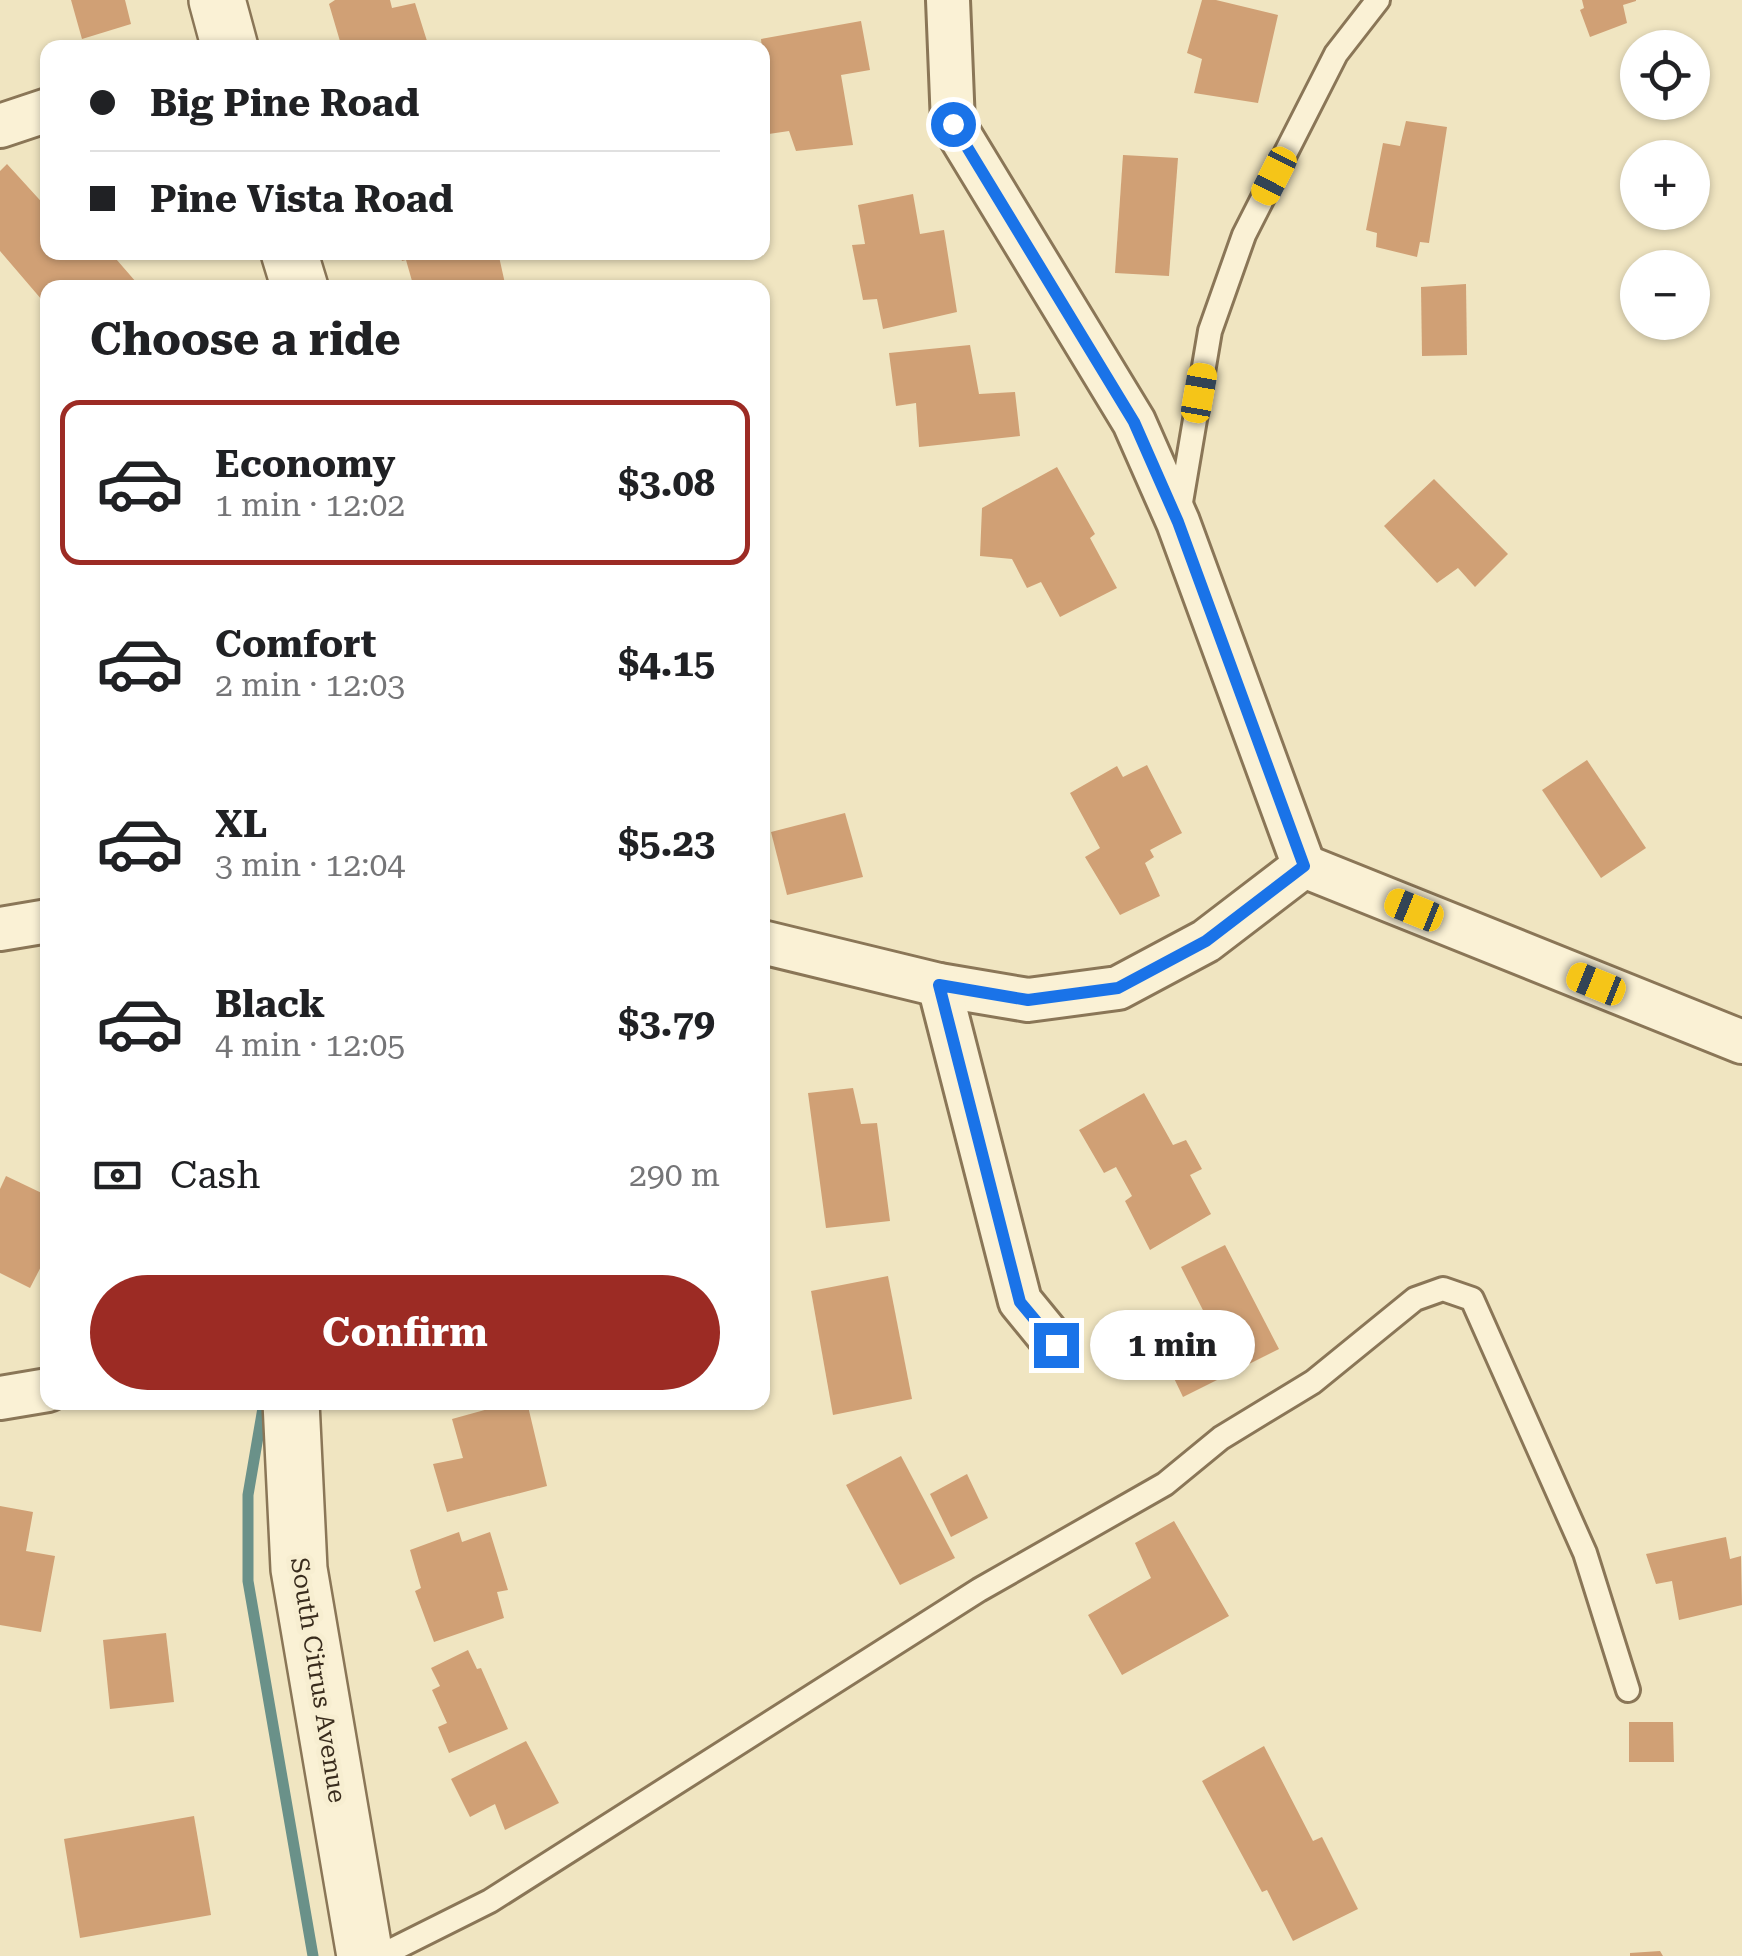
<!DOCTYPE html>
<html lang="en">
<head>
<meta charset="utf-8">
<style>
  body { margin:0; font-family:"Roboto Serif",serif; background:#f6f6f6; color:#202124; height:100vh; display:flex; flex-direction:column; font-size:38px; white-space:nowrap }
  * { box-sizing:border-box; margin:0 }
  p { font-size:32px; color:#757577 }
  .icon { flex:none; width:55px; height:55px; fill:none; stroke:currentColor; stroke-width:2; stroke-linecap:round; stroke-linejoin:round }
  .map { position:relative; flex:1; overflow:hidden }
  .sheet { position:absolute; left:40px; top:280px; width:730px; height:1130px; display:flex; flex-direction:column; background:#fff; border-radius:20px; box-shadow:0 2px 8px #0004 }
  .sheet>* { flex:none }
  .guide { position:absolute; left:40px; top:40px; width:730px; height:220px; border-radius:20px; box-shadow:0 2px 8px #0004; display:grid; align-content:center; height:220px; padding:0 50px; background:#fff }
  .controls { position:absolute; left:1620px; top:30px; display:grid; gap:20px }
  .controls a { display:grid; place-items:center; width:90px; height:90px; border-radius:50%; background:#fff; box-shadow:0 2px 8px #0004; font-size:50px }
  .end { position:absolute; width:45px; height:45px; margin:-22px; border:12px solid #1a73e8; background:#fff; box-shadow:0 0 0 5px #fff }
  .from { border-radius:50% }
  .bubble { position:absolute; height:70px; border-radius:35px; background:#fff; box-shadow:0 2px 8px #0004; font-size:32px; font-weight:700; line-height:70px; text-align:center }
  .car { position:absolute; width:30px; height:60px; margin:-30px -15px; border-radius:12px; box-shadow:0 0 8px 2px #0007; background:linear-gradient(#f5c518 24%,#345 0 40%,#f5c518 0 76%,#345 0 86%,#f5c518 0) }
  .guide b { display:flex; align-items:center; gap:35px; height:95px; font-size:38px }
  .guide b+b { border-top:2px solid #e0e0e0 }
  .guide i { width:25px; height:25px; background:#202124 }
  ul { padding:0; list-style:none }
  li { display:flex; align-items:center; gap:30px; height:165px; margin:0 20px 15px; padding:0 30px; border:5px solid transparent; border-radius:20px }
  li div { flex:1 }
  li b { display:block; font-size:38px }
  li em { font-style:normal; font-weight:700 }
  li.on { border-color:#9c2b24 }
  li>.icon { width:90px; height:90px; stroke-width:1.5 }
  h2 { padding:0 50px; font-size:45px; line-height:120px }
  .pay { display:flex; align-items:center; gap:25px; height:110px; padding:0 50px; font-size:38px }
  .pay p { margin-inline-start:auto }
  .button { display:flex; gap:20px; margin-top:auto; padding:20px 50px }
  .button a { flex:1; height:115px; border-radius:60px; background:#9c2b24; color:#fff; font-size:40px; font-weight:700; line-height:115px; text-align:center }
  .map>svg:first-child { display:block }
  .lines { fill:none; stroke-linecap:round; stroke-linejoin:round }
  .stream { stroke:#6a9189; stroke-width:11 }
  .building { fill:#d0a075 }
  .service-casing { stroke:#8a7657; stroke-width:28 }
  .minor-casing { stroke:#8a7657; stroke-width:48 }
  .tertiary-casing { stroke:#8a7657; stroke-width:60 }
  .service { stroke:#faf1d5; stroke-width:22 }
  .minor { stroke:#faf1d5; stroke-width:42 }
  .tertiary { stroke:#faf1d5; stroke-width:55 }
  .route { stroke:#1a73e8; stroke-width:12 }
  .labels { text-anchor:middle; stroke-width:10; stroke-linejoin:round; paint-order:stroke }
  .street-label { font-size:25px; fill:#392c1d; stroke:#f7eed1 }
</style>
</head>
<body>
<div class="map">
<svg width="1742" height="1956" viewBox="0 0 1742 1956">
  <rect width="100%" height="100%" fill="#f0e5c1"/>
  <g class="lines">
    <path class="stream" d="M 264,1402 L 248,1495 L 248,1581 L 313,1956"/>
  </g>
  <g class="building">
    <path d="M 71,0 L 125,0 L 131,24 L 82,39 Z"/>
    <path d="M 335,0 L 390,0 L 392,8 L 415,3 L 427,41 L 398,48 L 342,48 L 329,4 Z"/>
    <path d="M 1202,0 L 1216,0 L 1278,15 L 1258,103 L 1194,93 L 1202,59 L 1187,53 Z"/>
    <path d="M 1582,0 L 1636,0 L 1636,1 L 1623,5 L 1627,23 L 1590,37 L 1580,10 L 1584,8 Z"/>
    <path d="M 861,21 L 870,70 L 841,75 L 853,145 L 796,151 L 789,131 L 762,135 L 762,82 L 765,81 L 761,39 Z"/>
    <path d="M 1406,121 L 1447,127 L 1429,243 L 1420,242 L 1417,257 L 1376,247 L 1377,233 L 1366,230 L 1383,143 L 1400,146 Z"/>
    <path d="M 1123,155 L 1178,158 L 1169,276 L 1115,273 Z"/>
    <path d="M 7,164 L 48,209 L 48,252 L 110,252 L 136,282 L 129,288 L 48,288 L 48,307 L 0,251 L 0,171 Z"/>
    <path d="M 913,194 L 920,234 L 944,230 L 957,312 L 883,329 L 877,299 L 863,300 L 852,245 L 865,244 L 858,205 Z"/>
    <path d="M 399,252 L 498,252 L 506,288 L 414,288 L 406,260 L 402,261 Z"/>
    <path d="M 1466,284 L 1467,355 L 1422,356 L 1421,287 Z"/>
    <path d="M 970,345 L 979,394 L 1015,392 L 1020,436 L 919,447 L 916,403 L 896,406 L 889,353 Z"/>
    <path d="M 1057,467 L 1095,534 L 1090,538 L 1117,588 L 1060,617 L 1041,582 L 1027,588 L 1012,559 L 980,556 L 982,508 Z"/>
    <path d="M 1434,479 L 1508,554 L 1475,587 L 1458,568 L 1437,583 L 1384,526 Z"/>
    <path d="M 1587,760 L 1646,848 L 1601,878 L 1542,790 Z"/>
    <path d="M 1147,765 L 1182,833 L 1150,850 L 1154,857 L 1145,863 L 1160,896 L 1120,915 L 1085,857 L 1100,848 L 1070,793 L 1117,766 L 1123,777 Z"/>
    <path d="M 845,813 L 863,877 L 787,895 L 771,832 Z"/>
    <path d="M 853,1088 L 861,1124 L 877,1123 L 890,1221 L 826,1228 L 808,1093 Z"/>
    <path d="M 1144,1093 L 1173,1145 L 1186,1140 L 1202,1169 L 1190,1175 L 1211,1214 L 1150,1250 L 1125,1201 L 1132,1196 L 1116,1167 L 1104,1173 L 1079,1130 Z"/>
    <path d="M 6,1176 L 48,1196 L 48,1253 L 30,1288 L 0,1273 L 0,1189 Z"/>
    <path d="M 1225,1245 L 1279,1349 L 1183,1397 L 1160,1349 L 1209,1322 L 1181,1267 Z"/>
    <path d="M 888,1276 L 912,1399 L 833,1415 L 811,1291 Z"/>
    <path d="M 514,1402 L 527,1402 L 547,1486 L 447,1512 L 433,1464 L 463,1458 L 452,1419 Z"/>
    <path d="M 901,1456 L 955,1558 L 900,1585 L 846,1485 Z"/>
    <path d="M 967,1474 L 988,1518 L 951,1537 L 930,1494 Z"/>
    <path d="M 0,1506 L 33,1512 L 26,1551 L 55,1556 L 41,1632 L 0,1625 Z"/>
    <path d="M 1174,1521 L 1229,1616 L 1122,1675 L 1088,1615 L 1151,1578 L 1135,1543 Z"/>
    <path d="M 459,1532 L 462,1542 L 490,1532 L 508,1590 L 497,1592 L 504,1618 L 434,1642 L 415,1591 L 421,1588 L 410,1550 Z"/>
    <path d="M 1726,1537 L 1730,1559 L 1741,1556 L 1742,1605 L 1679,1620 L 1672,1581 L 1656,1584 L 1646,1554 Z"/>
    <path d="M 166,1633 L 174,1702 L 110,1709 L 103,1640 Z"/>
    <path d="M 468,1650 L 477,1669 L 481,1668 L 508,1729 L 449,1753 L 438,1727 L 447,1723 L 432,1690 L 440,1686 L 431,1668 Z"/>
    <path d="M 1629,1722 L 1673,1722 L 1674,1762 L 1629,1762 Z"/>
    <path d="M 526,1741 L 559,1803 L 505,1830 L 495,1804 L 470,1817 L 451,1779 Z"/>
    <path d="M 1264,1746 L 1313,1841 L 1322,1837 L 1358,1909 L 1293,1941 L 1267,1890 L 1262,1892 L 1202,1781 Z"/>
    <path d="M 194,1816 L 211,1915 L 80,1938 L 64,1839 Z"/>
    <path d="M 1660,1951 L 1663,1956 L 1630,1956 L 1630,1953 Z"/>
  </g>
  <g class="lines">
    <defs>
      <g id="service">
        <path d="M 1179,514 L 1210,331 L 1244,235 L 1336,54 L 1378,0"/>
        <path d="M 380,1956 L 490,1901 L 979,1590 L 1165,1484 L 1221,1438 L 1313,1382 L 1415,1299 L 1443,1289 L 1472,1299 L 1585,1553 L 1628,1690"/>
      </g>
      <g id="minor">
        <path d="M 0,126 L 48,110"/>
        <path d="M 1304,866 L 1742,1042"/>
        <path d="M 0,929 L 48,921"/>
        <path d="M 762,942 L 939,985 L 1028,1000 L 1118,988 L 1206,941 L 1304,866 L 1178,522 L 1134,422 L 953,124 L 948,0"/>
        <path d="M 939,985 L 1020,1301 L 1056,1345"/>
        <path d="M 0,1398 L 48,1390"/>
      </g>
      <g id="tertiary">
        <path d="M 217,0 L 230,48"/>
        <path d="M 289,252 L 300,288"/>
        <path d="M 291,1402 L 299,1569 L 365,1956"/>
      </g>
    </defs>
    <use href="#service" class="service-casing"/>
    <use href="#minor" class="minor-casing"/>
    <use href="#tertiary" class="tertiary-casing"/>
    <use href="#service" class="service"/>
    <use href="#minor" class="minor"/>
    <use href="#tertiary" class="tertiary"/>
  </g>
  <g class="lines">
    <path class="route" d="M 953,124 L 1134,422 L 1178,522 L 1304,866 L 1206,941 L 1118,988 L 1028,1000 L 939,985 L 1020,1302 L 1056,1345"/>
  </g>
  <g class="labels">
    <g class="street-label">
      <text transform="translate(319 1680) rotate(81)" y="9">South Citrus Avenue</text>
    </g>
  </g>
</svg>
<div class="controls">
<a><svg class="icon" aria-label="locate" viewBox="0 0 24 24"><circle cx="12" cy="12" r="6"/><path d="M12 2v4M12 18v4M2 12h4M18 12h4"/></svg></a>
<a>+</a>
<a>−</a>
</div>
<i class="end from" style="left:953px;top:124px"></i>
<i class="end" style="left:1056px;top:1345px"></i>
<div class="bubble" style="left:1090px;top:1310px;width:165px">1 min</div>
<i class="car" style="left:1274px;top:176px;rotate:207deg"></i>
<i class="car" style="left:1199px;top:393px;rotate:10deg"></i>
<i class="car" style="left:1414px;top:910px;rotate:292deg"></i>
<i class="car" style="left:1596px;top:984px;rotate:292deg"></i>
<div class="guide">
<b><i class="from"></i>Big Pine Road</b>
<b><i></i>Pine Vista Road</b>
</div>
<section class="sheet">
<h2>Choose a ride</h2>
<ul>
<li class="on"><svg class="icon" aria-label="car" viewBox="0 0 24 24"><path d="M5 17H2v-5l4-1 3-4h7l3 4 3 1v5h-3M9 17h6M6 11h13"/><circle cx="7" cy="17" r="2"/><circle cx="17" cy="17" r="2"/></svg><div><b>Economy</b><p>1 min · 12:02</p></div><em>$3.08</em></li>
<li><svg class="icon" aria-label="car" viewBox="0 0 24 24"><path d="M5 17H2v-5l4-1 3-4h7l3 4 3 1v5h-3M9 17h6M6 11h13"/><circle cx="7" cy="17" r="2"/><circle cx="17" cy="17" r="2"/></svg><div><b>Comfort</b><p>2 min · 12:03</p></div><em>$4.15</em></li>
<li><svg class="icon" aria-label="car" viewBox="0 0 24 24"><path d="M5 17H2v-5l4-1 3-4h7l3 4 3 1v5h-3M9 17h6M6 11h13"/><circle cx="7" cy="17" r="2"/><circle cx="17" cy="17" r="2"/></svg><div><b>XL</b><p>3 min · 12:04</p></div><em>$5.23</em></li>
<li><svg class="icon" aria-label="car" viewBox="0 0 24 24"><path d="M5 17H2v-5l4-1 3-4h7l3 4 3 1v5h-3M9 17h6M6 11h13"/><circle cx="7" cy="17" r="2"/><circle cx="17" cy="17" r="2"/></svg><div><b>Black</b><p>4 min · 12:05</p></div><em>$3.79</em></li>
</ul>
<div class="pay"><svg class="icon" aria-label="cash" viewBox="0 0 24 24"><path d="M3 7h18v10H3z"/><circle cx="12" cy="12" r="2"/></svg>Cash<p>290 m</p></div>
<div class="button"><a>Confirm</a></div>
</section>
</div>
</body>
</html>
